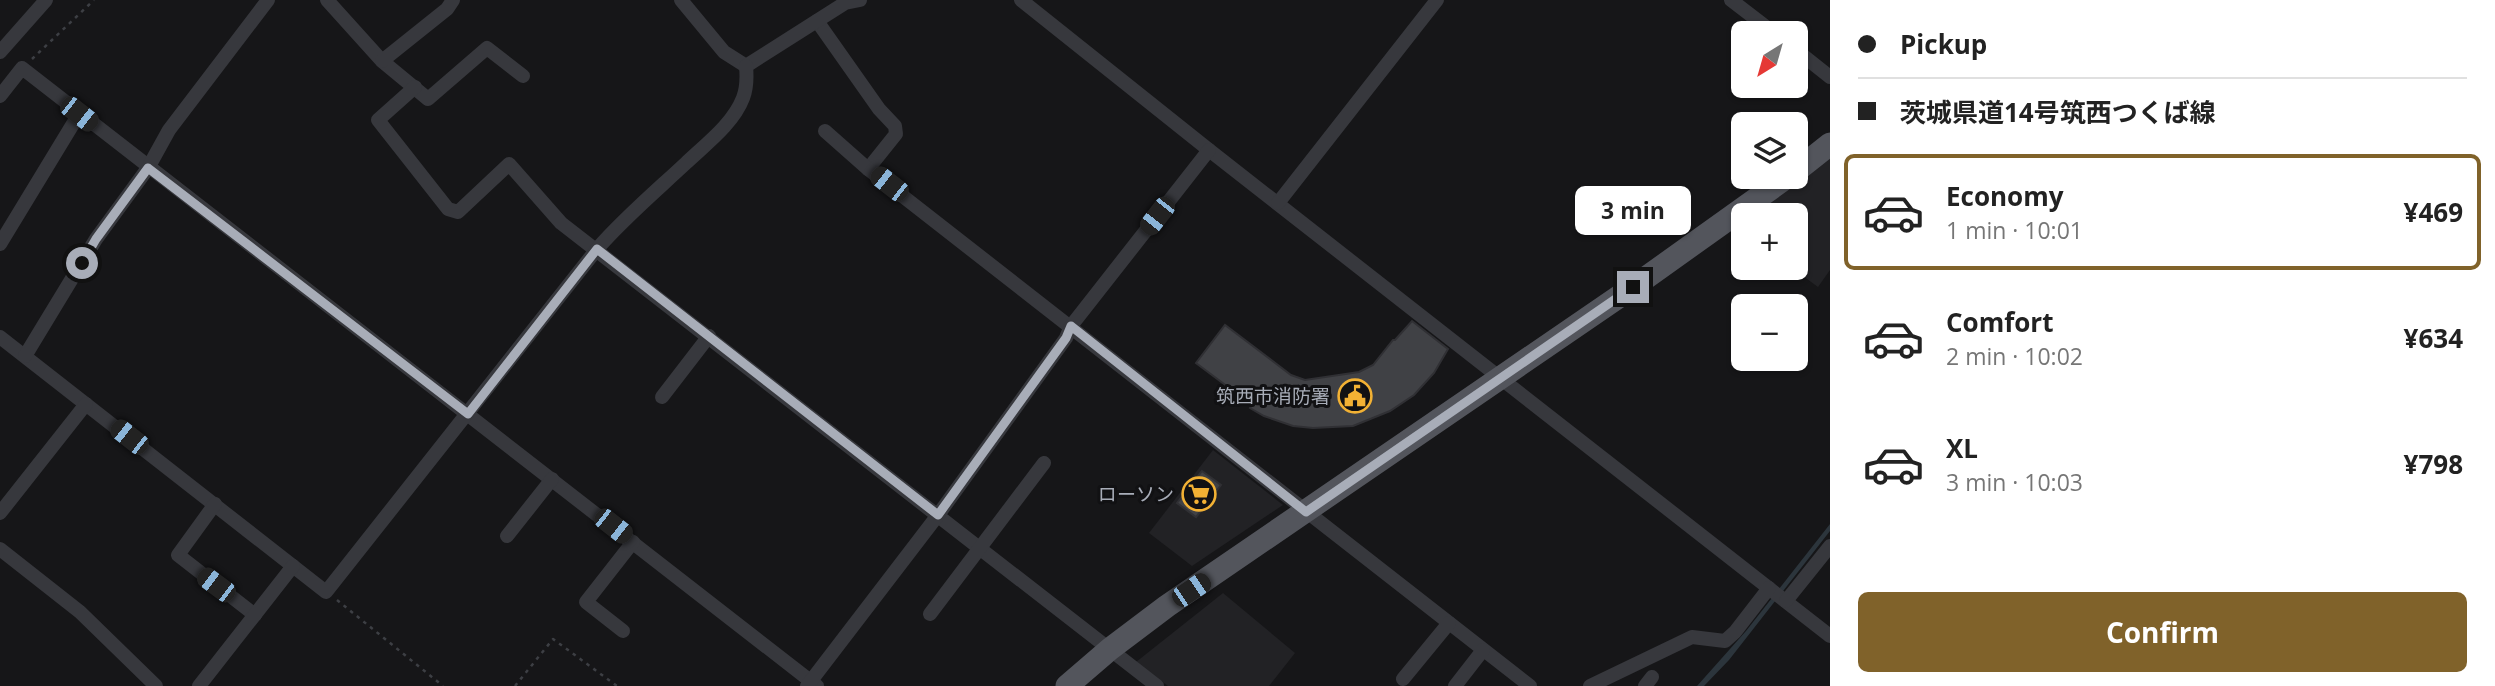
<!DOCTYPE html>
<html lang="en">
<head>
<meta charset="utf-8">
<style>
  body { margin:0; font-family:"Open Sans","Noto Sans JP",sans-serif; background:#f2f2f2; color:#222; height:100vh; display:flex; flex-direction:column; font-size:26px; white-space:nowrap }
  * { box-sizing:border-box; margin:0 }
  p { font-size:23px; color:#767676 }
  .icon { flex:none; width:38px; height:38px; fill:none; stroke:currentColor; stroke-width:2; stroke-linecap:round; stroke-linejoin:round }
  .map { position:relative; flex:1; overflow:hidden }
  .panel { display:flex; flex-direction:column; background:#fff; width:665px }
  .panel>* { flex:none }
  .banner { display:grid; align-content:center; height:154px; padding:0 28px; background:#fff }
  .needle { width:46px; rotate:217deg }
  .buttons { position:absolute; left:1731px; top:21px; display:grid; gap:14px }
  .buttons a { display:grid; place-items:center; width:77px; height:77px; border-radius:10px; background:#fff; box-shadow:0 2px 5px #0004; font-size:35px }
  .end { position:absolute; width:32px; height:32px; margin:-16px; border:9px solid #a8adb8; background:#111; box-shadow:0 0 0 4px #111 }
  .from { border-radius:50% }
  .bubble { position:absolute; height:49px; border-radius:10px; background:#fff; box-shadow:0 2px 5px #0004; font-size:23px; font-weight:700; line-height:49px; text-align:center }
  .car { position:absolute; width:21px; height:42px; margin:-21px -10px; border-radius:9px; box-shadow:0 0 5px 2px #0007; background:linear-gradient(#222 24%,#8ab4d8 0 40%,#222 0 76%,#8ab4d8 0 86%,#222 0) }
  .banner b { display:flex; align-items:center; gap:24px; height:66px; font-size:26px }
  .banner b+b { border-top:2px solid #e0e0e0 }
  .banner i { width:18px; height:18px; background:#222 }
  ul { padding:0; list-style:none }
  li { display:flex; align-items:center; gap:21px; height:116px; margin:0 14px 10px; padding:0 14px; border:4px solid transparent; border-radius:10px }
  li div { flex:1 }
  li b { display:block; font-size:26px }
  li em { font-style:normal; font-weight:700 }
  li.selected { border-color:#80622a }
  li>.icon { width:63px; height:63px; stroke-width:1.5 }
  .action { display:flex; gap:14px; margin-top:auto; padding:14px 28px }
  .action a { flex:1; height:80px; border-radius:10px; background:#80622a; color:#fff; font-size:28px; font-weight:700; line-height:80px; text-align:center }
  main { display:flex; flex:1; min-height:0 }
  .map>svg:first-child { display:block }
  .built { fill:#222225 }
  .water { fill:#2c353c }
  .building { fill:#404145; stroke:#303034; stroke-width:2 }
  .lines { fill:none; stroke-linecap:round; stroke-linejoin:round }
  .path { stroke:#3d3f44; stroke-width:2.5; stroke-dasharray:3.5 5; stroke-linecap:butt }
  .street { stroke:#37383d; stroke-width:14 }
  .primary { stroke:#53555c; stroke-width:23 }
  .route { stroke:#a8adb8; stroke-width:9 }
  .labels { text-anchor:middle; stroke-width:6; stroke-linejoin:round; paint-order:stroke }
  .poi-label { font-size:19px; fill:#a8adb8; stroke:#111113; text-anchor:end }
</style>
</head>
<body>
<main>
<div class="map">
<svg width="1830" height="686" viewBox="0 0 1830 686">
  <rect width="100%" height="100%" fill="#161618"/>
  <g class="built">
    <path d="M 1830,158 L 1830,270 L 1818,287 L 1792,268 L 1796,268 L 1796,215 L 1752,215 Z"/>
    <path d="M 1213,450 L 1283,505 L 1192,566 L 1149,533 Z"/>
    <path d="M 1223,593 L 1295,653 L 1269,686 L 1168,686 L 1136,662 Z"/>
  </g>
  <path class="water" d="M 1830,524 L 1830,531 L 1729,660 L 1704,686 L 1697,686 L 1746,631 Z"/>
  <g class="building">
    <path d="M 1412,321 L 1448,349 L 1434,373 L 1414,395 L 1390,411 L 1353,426 L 1313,428 L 1293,426 L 1264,416 L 1250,408 L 1252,405 L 1196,363 L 1225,325 L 1291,375 L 1305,380 L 1359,372 L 1373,365 L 1393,340 L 1395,340 Z"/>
    <path d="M 1202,471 L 1221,485 L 1196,517 L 1177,503 Z"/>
  </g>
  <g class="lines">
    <g class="path">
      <path d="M 32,59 L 94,0"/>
      <path d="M 337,600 L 443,686"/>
      <path d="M 515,686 L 553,639 L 617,686"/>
    </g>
    <g class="street">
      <path d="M 327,0 L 382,61 L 428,99 L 487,48 L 523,76"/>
      <path d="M 681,0 L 724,52 L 746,66"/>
      <path d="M 1021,0 L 1209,150 L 1830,636"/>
      <path d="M 1731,0 L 1774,33"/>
      <path d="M 817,21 L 879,109 L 895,126 L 896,134 L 868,169"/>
      <path d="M 1796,50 L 1830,77"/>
      <path d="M 0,52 L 46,0"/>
      <path d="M 382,61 L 447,9 L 453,0"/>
      <path d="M 746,66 L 845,3 L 860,0"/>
      <path d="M 415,87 L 378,120 L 448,209 L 458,212 L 509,164 L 561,223 L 1157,686"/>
      <path d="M 0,96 L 22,68 L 817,686"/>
      <path d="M 825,131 L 868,169 L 1530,686"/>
      <path d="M 1278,203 L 1437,0"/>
      <path d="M 0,244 L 79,114"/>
      <path d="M 0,337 L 326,592 L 597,249 C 624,218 656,191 686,163 C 706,144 733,124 743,98 C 747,88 747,77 746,66"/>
      <path d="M 25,356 L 96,239 L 148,168 L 169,130 L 268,0"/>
      <path d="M 662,397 L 709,336"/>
      <path d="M 215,504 L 178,555 L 255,615"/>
      <path d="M 0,513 L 86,404"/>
      <path d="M 507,536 L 552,479"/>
      <path d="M 0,549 L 80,612 L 156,686"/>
      <path d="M 1786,601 L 1830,546"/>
      <path d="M 930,614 L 1044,463"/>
      <path d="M 623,631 L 586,602 L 633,542"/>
      <path d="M 1403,679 L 1449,623"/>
      <path d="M 199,686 L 293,566"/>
      <path d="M 807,686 L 938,515 L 1066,338 L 1071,326 L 1209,150"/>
      <path d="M 1455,686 L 1483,650"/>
      <path d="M 1590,686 L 1692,637 L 1725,641 L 1735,632 L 1769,588"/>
      <path d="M 1645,686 L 1652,677"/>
    </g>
    <g class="primary">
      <path d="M 1796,171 L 1830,144"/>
      <path d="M 1067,686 L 1110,649 L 1167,606 L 1633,287 L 1787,177"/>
    </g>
  </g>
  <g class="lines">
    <path class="route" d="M 82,263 L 96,239 L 148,168 L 468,414 L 597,249 L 938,515 L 1066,338 L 1071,326 L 1306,512 L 1633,287"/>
  </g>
  <defs>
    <symbol id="civic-ring" viewBox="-11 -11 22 22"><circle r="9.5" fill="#111113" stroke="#f2b134" stroke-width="1.5"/><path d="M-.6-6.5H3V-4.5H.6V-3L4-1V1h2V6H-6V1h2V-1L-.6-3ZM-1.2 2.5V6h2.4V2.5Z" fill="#f2b134"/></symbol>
    <symbol id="supermarket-ring" viewBox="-11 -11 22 22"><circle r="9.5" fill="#111113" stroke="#f2b134" stroke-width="1.5"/><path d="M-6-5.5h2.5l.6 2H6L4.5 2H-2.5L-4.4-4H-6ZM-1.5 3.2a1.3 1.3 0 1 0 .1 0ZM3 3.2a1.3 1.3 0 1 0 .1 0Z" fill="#f2b134"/></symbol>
  </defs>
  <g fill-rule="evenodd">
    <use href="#civic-ring" x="1336" y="377" width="38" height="38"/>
    <use href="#supermarket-ring" x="1180" y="475" width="38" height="38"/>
  </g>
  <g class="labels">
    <g class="poi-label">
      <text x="1330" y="403">筑西市消防署</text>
      <text x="1174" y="501">ローソン</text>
    </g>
  </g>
</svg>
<div class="buttons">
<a><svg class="needle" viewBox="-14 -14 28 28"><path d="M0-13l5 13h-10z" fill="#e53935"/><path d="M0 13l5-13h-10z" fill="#767676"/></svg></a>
<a><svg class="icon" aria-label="layers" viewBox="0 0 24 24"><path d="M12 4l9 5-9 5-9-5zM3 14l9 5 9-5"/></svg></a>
<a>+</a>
<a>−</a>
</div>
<i class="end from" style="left:82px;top:263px"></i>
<i class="end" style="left:1633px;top:287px"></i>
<div class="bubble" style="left:1575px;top:186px;width:116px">3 min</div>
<i class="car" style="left:79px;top:114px;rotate:128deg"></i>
<i class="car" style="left:889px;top:184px;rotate:308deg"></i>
<i class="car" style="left:1157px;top:216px;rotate:218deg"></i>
<i class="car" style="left:129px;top:437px;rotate:308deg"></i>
<i class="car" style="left:613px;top:526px;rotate:128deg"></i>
<i class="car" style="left:216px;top:585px;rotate:307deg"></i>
<i class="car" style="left:1191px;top:590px;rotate:56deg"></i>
</div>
<section class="panel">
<div class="banner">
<b><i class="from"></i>Pickup</b>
<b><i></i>茨城県道14号筑西つくば線</b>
</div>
<ul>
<li class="selected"><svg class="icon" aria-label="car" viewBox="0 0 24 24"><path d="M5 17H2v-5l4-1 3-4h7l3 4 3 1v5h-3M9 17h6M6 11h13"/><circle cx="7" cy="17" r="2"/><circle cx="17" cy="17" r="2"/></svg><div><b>Economy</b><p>1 min · 10:01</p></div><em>¥469</em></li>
<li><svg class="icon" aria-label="car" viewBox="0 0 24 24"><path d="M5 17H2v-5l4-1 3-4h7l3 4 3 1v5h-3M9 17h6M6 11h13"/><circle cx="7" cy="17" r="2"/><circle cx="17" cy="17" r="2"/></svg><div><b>Comfort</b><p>2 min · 10:02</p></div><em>¥634</em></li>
<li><svg class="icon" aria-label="car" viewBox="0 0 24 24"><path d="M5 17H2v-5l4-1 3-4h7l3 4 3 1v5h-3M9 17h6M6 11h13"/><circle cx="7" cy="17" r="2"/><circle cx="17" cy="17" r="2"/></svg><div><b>XL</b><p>3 min · 10:03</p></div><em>¥798</em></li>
</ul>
<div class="action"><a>Confirm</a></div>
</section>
</main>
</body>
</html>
